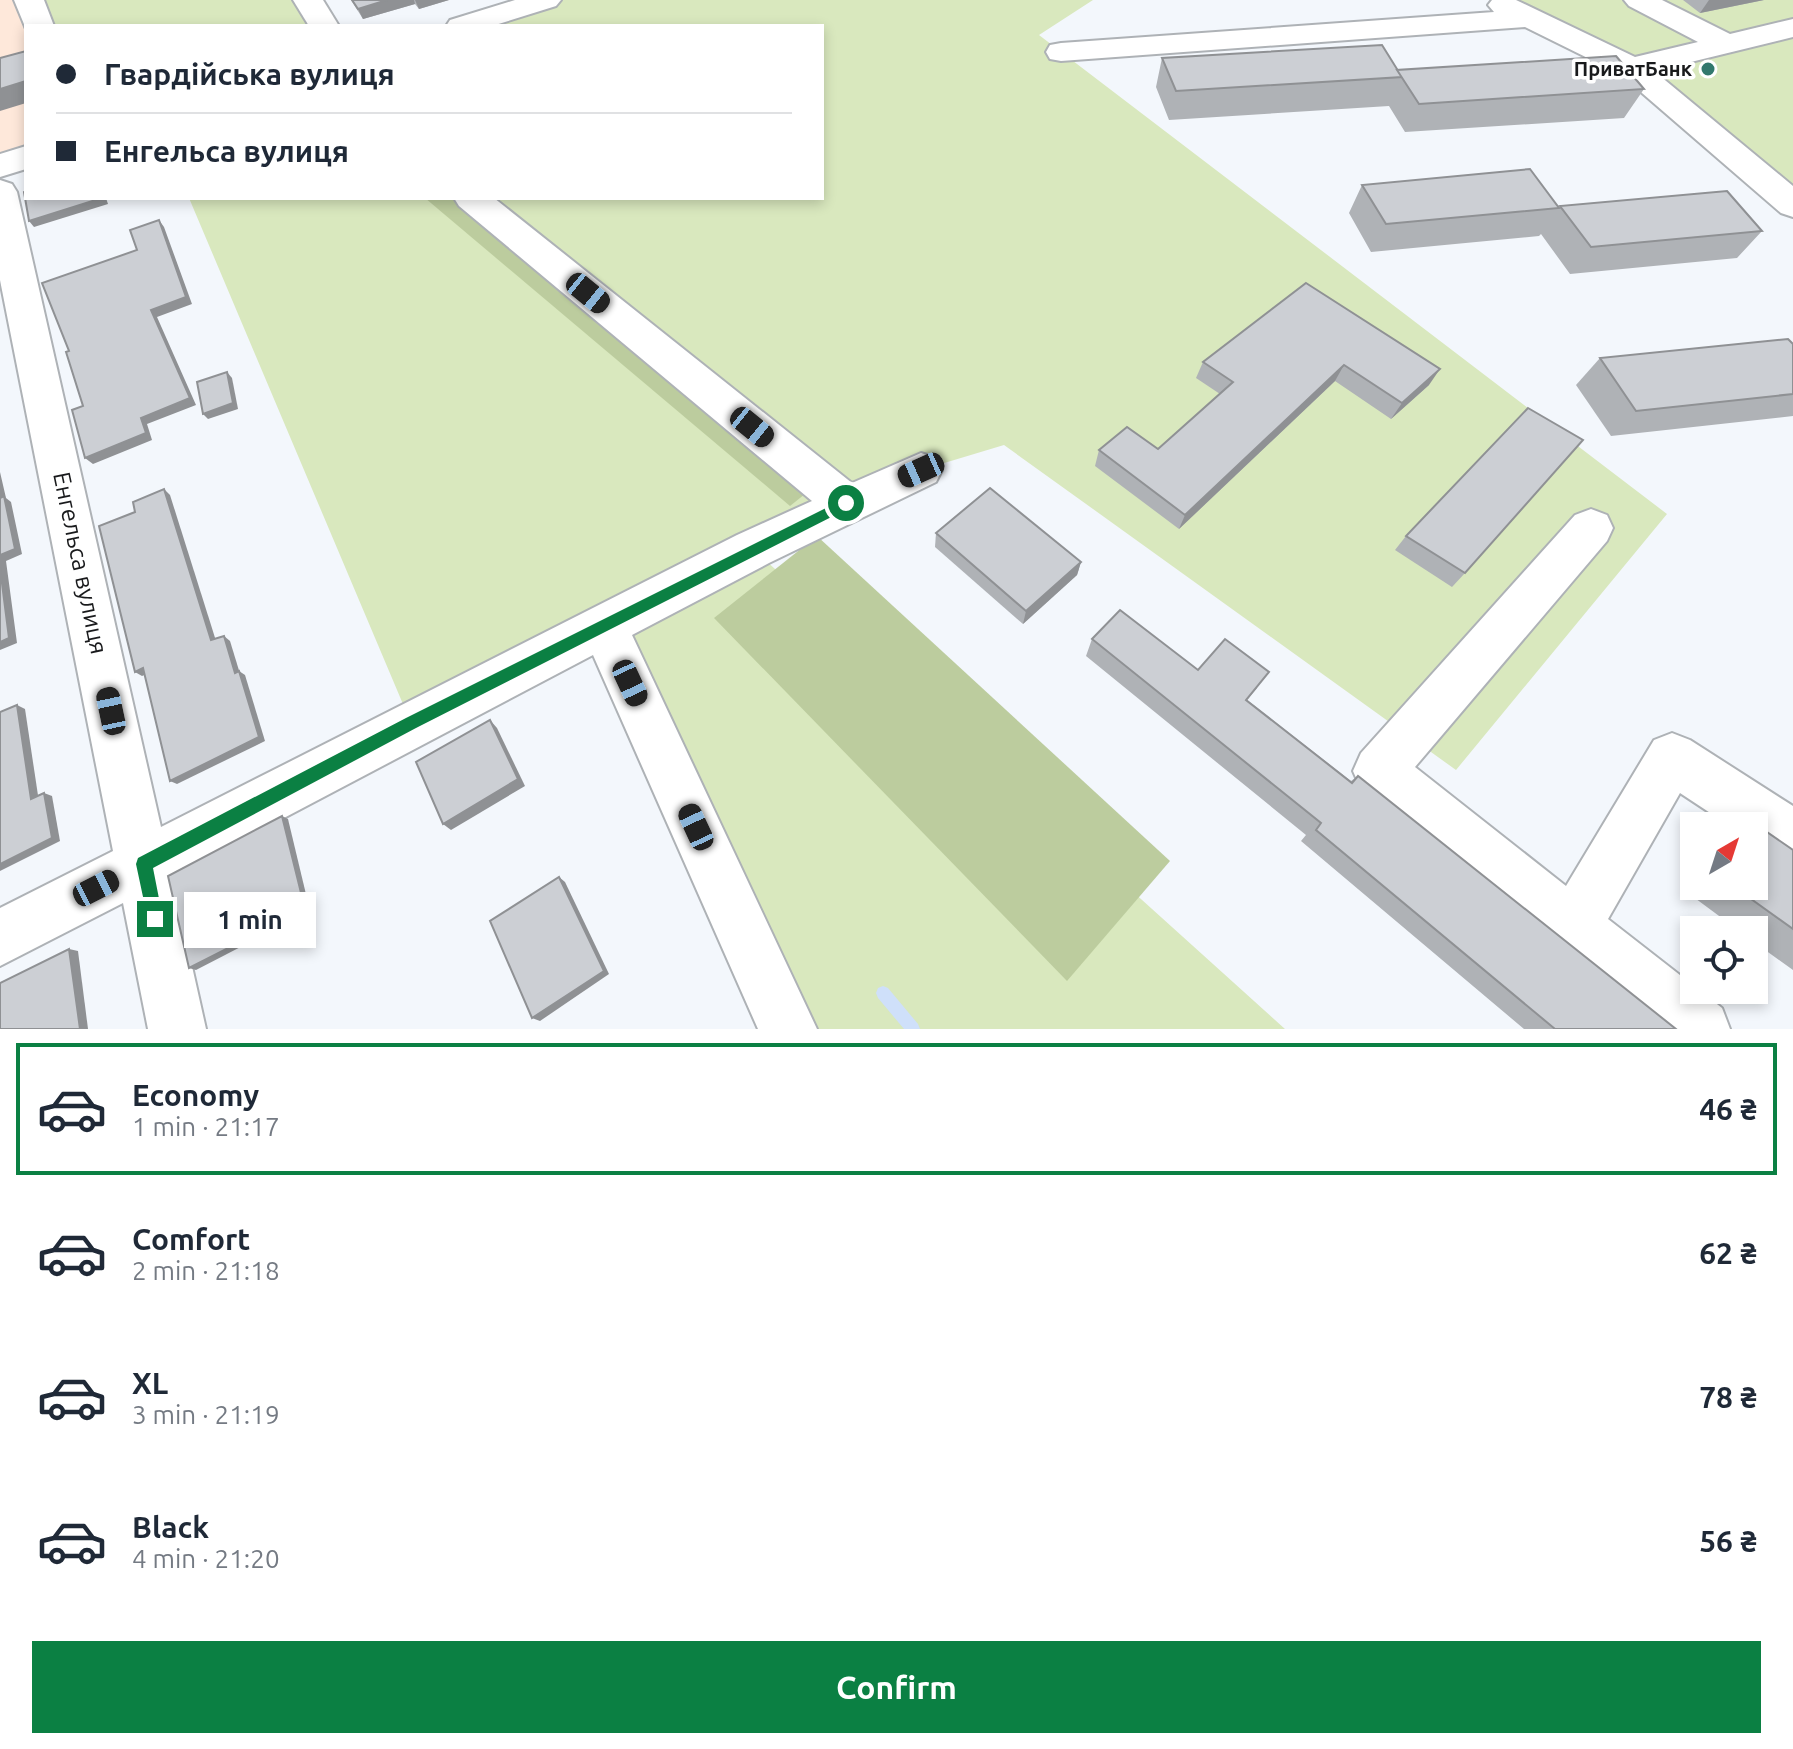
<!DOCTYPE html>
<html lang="en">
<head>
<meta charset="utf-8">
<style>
  body { margin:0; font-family:Ubuntu,sans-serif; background:#f6f6f7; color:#1f2937; height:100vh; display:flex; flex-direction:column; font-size:30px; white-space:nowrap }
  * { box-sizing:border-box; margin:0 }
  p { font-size:26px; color:#747a83 }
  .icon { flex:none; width:44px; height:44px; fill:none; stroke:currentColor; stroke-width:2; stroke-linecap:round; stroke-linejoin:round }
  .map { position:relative; height:1029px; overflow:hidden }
  .sheet { display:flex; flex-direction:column; background:#fff; flex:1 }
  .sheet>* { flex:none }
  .guide { position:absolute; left:24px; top:24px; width:800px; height:176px; border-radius:0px; box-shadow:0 4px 12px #0003; display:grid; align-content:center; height:176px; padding:0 32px; background:#fff }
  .needle { width:52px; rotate:39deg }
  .buttons { position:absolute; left:1680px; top:812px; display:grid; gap:16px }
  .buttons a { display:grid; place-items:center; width:88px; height:88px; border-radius:0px; background:#fff; box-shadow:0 4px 12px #0003; font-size:40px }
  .end { position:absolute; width:36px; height:36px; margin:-18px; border:10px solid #0b8043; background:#fff; box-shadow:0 0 0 4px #fff }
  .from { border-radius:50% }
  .bubble { position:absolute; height:56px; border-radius:0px; background:#fff; box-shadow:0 4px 12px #0003; font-size:26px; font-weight:700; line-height:56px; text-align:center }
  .car { position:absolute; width:24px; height:48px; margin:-24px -12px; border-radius:10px; box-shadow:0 0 6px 2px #0007; background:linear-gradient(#222 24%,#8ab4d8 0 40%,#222 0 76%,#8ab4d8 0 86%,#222 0) }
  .guide b { display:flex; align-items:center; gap:28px; height:76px; font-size:30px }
  .guide b+b { border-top:2px solid #e0e1e3 }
  .guide i { width:20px; height:20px; background:#1f2937 }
  ul { padding:14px 0 0; list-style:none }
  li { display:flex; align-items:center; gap:24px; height:132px; margin:0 16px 12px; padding:0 16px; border:4px solid transparent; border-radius:0px }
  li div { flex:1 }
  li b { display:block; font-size:30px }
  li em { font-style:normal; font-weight:700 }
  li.current { border-color:#0b8043 }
  li>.icon { width:72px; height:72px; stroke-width:1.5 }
  .action { display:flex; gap:16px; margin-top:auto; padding:16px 32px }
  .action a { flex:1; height:92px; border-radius:0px; background:#0b8043; color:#fff; font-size:32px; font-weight:700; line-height:92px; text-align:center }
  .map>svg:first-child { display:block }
  .industrial { fill:#fee8da }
  .green { fill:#d9e8be }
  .forest { fill:#bccc9e }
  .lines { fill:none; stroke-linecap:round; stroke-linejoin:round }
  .stream { fill:#cfe0fa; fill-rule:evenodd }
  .minor-casing { stroke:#aeb2b6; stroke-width:4 }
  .major-casing { stroke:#aeb2b6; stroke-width:4 }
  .minor { fill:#fff; fill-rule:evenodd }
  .major { fill:#fff; fill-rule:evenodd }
  .wall { fill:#afb2b6 }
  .shaded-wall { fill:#8f9194 }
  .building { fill:#cccfd4; stroke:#8f9194; stroke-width:2 }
  .route { fill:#0b8043 }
  .poi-dot { fill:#32786d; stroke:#fff; stroke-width:3 }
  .labels { text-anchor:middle; stroke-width:7; stroke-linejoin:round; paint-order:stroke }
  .far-poi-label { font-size:20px; font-weight:bold; fill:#191a1c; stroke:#fff; text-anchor:end }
  .street-label { font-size:24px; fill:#191a1c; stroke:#fff }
</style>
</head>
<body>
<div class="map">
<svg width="1793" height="1029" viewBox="0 0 1793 1029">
  <rect width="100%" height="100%" fill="#f3f7fc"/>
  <path class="industrial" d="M 0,0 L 29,0 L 26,157 L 0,166 Z"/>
  <g class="green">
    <path d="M 29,0 L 308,0 L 324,26 L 39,26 Z"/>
    <path d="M 546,0 L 1093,0 L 1039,35 L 1667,514 L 1456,770 L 1004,445 L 921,470 L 754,550 L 1285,1029 L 788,1029 L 604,626 L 411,723 L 189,198 L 822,198 L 822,26 L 461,26 Z"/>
    <path d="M 1494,0 L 1793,0 L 1793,205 L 1631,67 Z"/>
  </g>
  <g class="forest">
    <path d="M 425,198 L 457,198 L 810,490 L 790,506 Z"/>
    <path d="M 817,536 L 1170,861 L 1067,981 L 714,618 Z"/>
  </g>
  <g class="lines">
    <path class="stream" d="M 883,986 L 888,988 L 918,1024 L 920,1029 L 904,1029 L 878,998 L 876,993 L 878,988 Z"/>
    <defs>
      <g id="minor">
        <path d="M 14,0 L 44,0 L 54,26 L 26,26 L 26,29 Z"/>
        <path d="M 293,0 L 323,0 L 339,26 L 309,26 Z"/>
        <path d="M 1492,0 L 1516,0 L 1635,57 L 1698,42 L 1629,6 L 1624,0 L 1662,0 L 1730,34 L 1793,19 L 1793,37 L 1654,71 L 1793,186 L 1793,217 L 1781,213 L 1620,74 L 1525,27 L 1061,61 L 1050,59 L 1046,52 L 1050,45 L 1061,43 L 1494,12 L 1488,5 Z"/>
        <path d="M 0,180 L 12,184 L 17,192 L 161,827 L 737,535 L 812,501 L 459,206 L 454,198 L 494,198 L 852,483 L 921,453 L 936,458 L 942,470 L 936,482 L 769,563 L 632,635 L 817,1029 L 758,1029 L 593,655 L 172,877 L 206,1029 L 148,1029 L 123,903 L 0,966 L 0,908 L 113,851 L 0,280 Z"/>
        <path d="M 1591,509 L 1607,515 L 1613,528 L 1607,541 L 1415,767 L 1566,886 L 1654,740 L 1672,733 L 1690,740 L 1793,806 L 1793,864 L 1754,842 L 1754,826 L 1730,826 L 1680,793 L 1608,919 L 1694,986 L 1694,990 L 1699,990 L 1722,1008 L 1730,1029 L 1655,1029 L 1361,789 L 1353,771 L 1361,753 L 1575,515 Z"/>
      </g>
      <g id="major">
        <path d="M 515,0 L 561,0 L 556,6 L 492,26 L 446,26 L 450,20 Z"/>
        <path d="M 26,146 L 26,169 L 0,177 L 0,154 Z"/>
      </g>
    </defs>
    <use href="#minor" class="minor-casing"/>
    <use href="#major" class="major-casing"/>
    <use href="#minor" class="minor"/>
    <use href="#major" class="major"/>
  </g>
  <g class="wall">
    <path d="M 351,0 L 449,0 L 419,9 L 415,4 L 363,19 Z"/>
    <path d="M 1683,0 L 1764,0 L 1700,13 Z"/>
    <path d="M 1162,58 L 1397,70 L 1644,89 L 1624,118 L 1405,132 L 1389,106 L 1169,120 L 1156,87 Z"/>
    <path d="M 1362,185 L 1559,208 L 1560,206 L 1762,231 L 1737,258 L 1570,274 L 1541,234 L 1539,236 L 1371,252 L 1349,213 Z"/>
    <path d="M 1306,283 L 1429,385 L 1391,419 L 1335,381 L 1179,529 L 1095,466 L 1099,450 L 1158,449 L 1220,394 L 1196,378 L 1203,362 Z"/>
    <path d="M 1793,344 L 1793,416 L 1611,436 L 1576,385 L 1600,358 Z"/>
    <path d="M 936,533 L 1081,562 L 1077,575 L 1023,624 L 935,547 Z"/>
    <path d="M 1406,536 L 1465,573 L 1452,587 L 1395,550 Z"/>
    <path d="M 1092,639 L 1257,688 L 1247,700 L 1351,781 L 1358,776 L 1676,1029 L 1524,1029 L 1301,841 L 1306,835 L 1086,656 Z"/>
    <path d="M 1751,821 L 1793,850 L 1793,970 L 1754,942 L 1754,930 L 1738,930 L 1684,890 L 1694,871 L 1694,886 L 1754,886 L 1754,826 L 1738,826 Z"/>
  </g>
  <g class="shaded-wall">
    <path d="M 387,0 L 414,0 L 415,4 L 363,19 L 358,9 Z"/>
    <path d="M 415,0 L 449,0 L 419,9 Z"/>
    <path d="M 1709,0 L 1764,0 L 1700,13 Z"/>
    <path d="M 26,81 L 26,103 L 0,111 L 0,89 Z"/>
    <path d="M 102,198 L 106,198 L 108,204 L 34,227 L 29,221 Z"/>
    <path d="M 159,220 L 164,227 L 192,304 L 157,317 L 196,405 L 147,424 L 152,440 L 93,464 L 85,458 L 141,418 Z"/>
    <path d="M 1344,365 L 1335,381 L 1179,529 L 1185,515 Z"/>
    <path d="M 1440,369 L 1429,385 L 1391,419 L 1402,403 Z"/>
    <path d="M 227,372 L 232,378 L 238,409 L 208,419 L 203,414 Z"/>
    <path d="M 0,472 L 6,498 L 11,502 L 22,554 L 6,561 L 17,643 L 0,650 Z"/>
    <path d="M 164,489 L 170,495 L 217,644 L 211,640 Z"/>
    <path d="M 1081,562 L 1077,575 L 1023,624 L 1026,611 Z"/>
    <path d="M 224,636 L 230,641 L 241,677 L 235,673 Z"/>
    <path d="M 143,668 L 149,673 L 142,676 L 135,672 Z"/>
    <path d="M 239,671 L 245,675 L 265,741 L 177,784 L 170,781 Z"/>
    <path d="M 17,705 L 25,709 L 39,802 L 31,799 Z"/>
    <path d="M 490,720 L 497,728 L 525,786 L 451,830 L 443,824 Z"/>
    <path d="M 44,793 L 52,796 L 60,841 L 0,871 L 0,864 Z"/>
    <path d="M 282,816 L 288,819 L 310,911 L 196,970 L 189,968 Z"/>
    <path d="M 559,877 L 565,882 L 609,974 L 540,1021 L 532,1018 Z"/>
    <path d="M 69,949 L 78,951 L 88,1029 L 80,1029 Z"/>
  </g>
  <g class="building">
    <path d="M 352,0 L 387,0 L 358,9 Z"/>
    <path d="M 1382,45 L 1402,77 L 1176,91 L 1162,58 Z"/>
    <path d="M 26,51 L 26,81 L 0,89 L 0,58 Z"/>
    <path d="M 1616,56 L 1644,89 L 1419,104 L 1397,70 Z"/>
    <path d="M 1530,169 L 1559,208 L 1386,224 L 1362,185 Z"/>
    <path d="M 26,191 L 26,198 L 102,198 L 29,221 L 24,192 Z"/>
    <path d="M 1727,191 L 1762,231 L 1591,247 L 1560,206 Z"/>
    <path d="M 159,220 L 186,297 L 151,310 L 190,398 L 141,418 L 146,433 L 85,458 L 72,410 L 83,406 L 66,352 L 69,351 L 42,283 L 137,250 L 130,230 Z"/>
    <path d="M 1306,283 L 1440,369 L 1402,403 L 1344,365 L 1185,515 L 1099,450 L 1127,427 L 1158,449 L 1233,382 L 1203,362 Z"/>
    <path d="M 1788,339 L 1793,344 L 1793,394 L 1636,411 L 1600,358 Z"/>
    <path d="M 227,372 L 233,403 L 203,414 L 197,382 Z"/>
    <path d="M 1528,408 L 1583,440 L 1465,573 L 1406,536 Z"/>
    <path d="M 990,488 L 1081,562 L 1026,611 L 936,533 Z"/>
    <path d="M 164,489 L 211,640 L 224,636 L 235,673 L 239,671 L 259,737 L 170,781 L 143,668 L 135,672 L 99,526 L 135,512 L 133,502 Z"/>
    <path d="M 4,496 L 15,549 L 0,555 L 0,498 Z"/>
    <path d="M 0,568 L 9,638 L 0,642 Z"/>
    <path d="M 1120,610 L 1198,670 L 1225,639 L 1269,672 L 1246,700 L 1352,783 L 1358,776 L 1676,1029 L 1555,1029 L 1316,830 L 1321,823 L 1092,639 Z"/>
    <path d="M 17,705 L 31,799 L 44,793 L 52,838 L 0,864 L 0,712 Z"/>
    <path d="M 490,720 L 518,779 L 443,824 L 416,762 Z"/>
    <path d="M 282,816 L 305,909 L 189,968 L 168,876 Z"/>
    <path d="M 1751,821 L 1793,850 L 1793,929 L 1733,886 L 1754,886 L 1754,826 L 1748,826 Z"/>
    <path d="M 559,877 L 604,971 L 532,1018 L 490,921 Z"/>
    <path d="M 69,949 L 80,1029 L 0,1029 L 0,983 Z"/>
  </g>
  <path class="route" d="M 846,498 L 851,499 L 851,507 L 416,728 L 153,868 L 163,919 L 161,925 L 155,927 L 149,925 L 136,864 L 138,858 L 406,718 Z"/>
  <circle class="poi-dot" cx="1708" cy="69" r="8"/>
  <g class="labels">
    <g class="far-poi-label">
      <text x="1692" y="76">ПриватБанк</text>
    </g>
    <g class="street-label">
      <text transform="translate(80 563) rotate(78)" y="8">Енгельса вулиця</text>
    </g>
  </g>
</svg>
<div class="buttons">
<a><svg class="needle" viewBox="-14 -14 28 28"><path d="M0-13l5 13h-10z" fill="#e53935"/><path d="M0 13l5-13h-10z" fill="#747a83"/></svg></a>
<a><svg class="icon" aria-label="locate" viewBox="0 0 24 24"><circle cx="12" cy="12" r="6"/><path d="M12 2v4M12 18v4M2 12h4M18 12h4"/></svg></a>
</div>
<i class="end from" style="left:846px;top:503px"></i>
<i class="end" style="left:155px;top:919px"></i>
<div class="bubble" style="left:184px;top:892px;width:132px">1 min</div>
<i class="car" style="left:588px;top:293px;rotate:129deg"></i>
<i class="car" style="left:752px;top:427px;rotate:129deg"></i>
<i class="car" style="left:921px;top:470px;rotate:246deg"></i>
<i class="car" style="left:630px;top:683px;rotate:155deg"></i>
<i class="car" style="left:111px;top:711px;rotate:348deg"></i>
<i class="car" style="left:696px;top:827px;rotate:335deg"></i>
<i class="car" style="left:96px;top:888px;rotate:63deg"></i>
<div class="guide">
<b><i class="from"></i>Гвардійська вулиця</b>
<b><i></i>Енгельса вулиця</b>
</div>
</div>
<section class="sheet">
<ul>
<li class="current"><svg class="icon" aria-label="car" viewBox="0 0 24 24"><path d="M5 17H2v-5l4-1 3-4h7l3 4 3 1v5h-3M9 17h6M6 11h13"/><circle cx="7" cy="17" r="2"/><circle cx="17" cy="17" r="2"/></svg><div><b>Economy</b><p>1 min · 21:17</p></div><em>46 ₴</em></li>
<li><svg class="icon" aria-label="car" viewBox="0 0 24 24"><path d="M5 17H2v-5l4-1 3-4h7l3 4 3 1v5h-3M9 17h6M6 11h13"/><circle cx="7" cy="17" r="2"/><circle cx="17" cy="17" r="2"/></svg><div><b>Comfort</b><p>2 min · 21:18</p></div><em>62 ₴</em></li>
<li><svg class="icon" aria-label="car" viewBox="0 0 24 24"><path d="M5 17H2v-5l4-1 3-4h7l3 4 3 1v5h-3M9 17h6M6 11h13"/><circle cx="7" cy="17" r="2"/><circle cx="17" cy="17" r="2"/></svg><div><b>XL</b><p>3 min · 21:19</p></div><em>78 ₴</em></li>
<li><svg class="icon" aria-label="car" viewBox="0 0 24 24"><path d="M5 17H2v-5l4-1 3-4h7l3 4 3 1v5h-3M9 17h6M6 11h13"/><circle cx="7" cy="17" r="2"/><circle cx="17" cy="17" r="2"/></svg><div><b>Black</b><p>4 min · 21:20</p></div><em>56 ₴</em></li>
</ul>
<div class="action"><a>Confirm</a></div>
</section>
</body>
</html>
